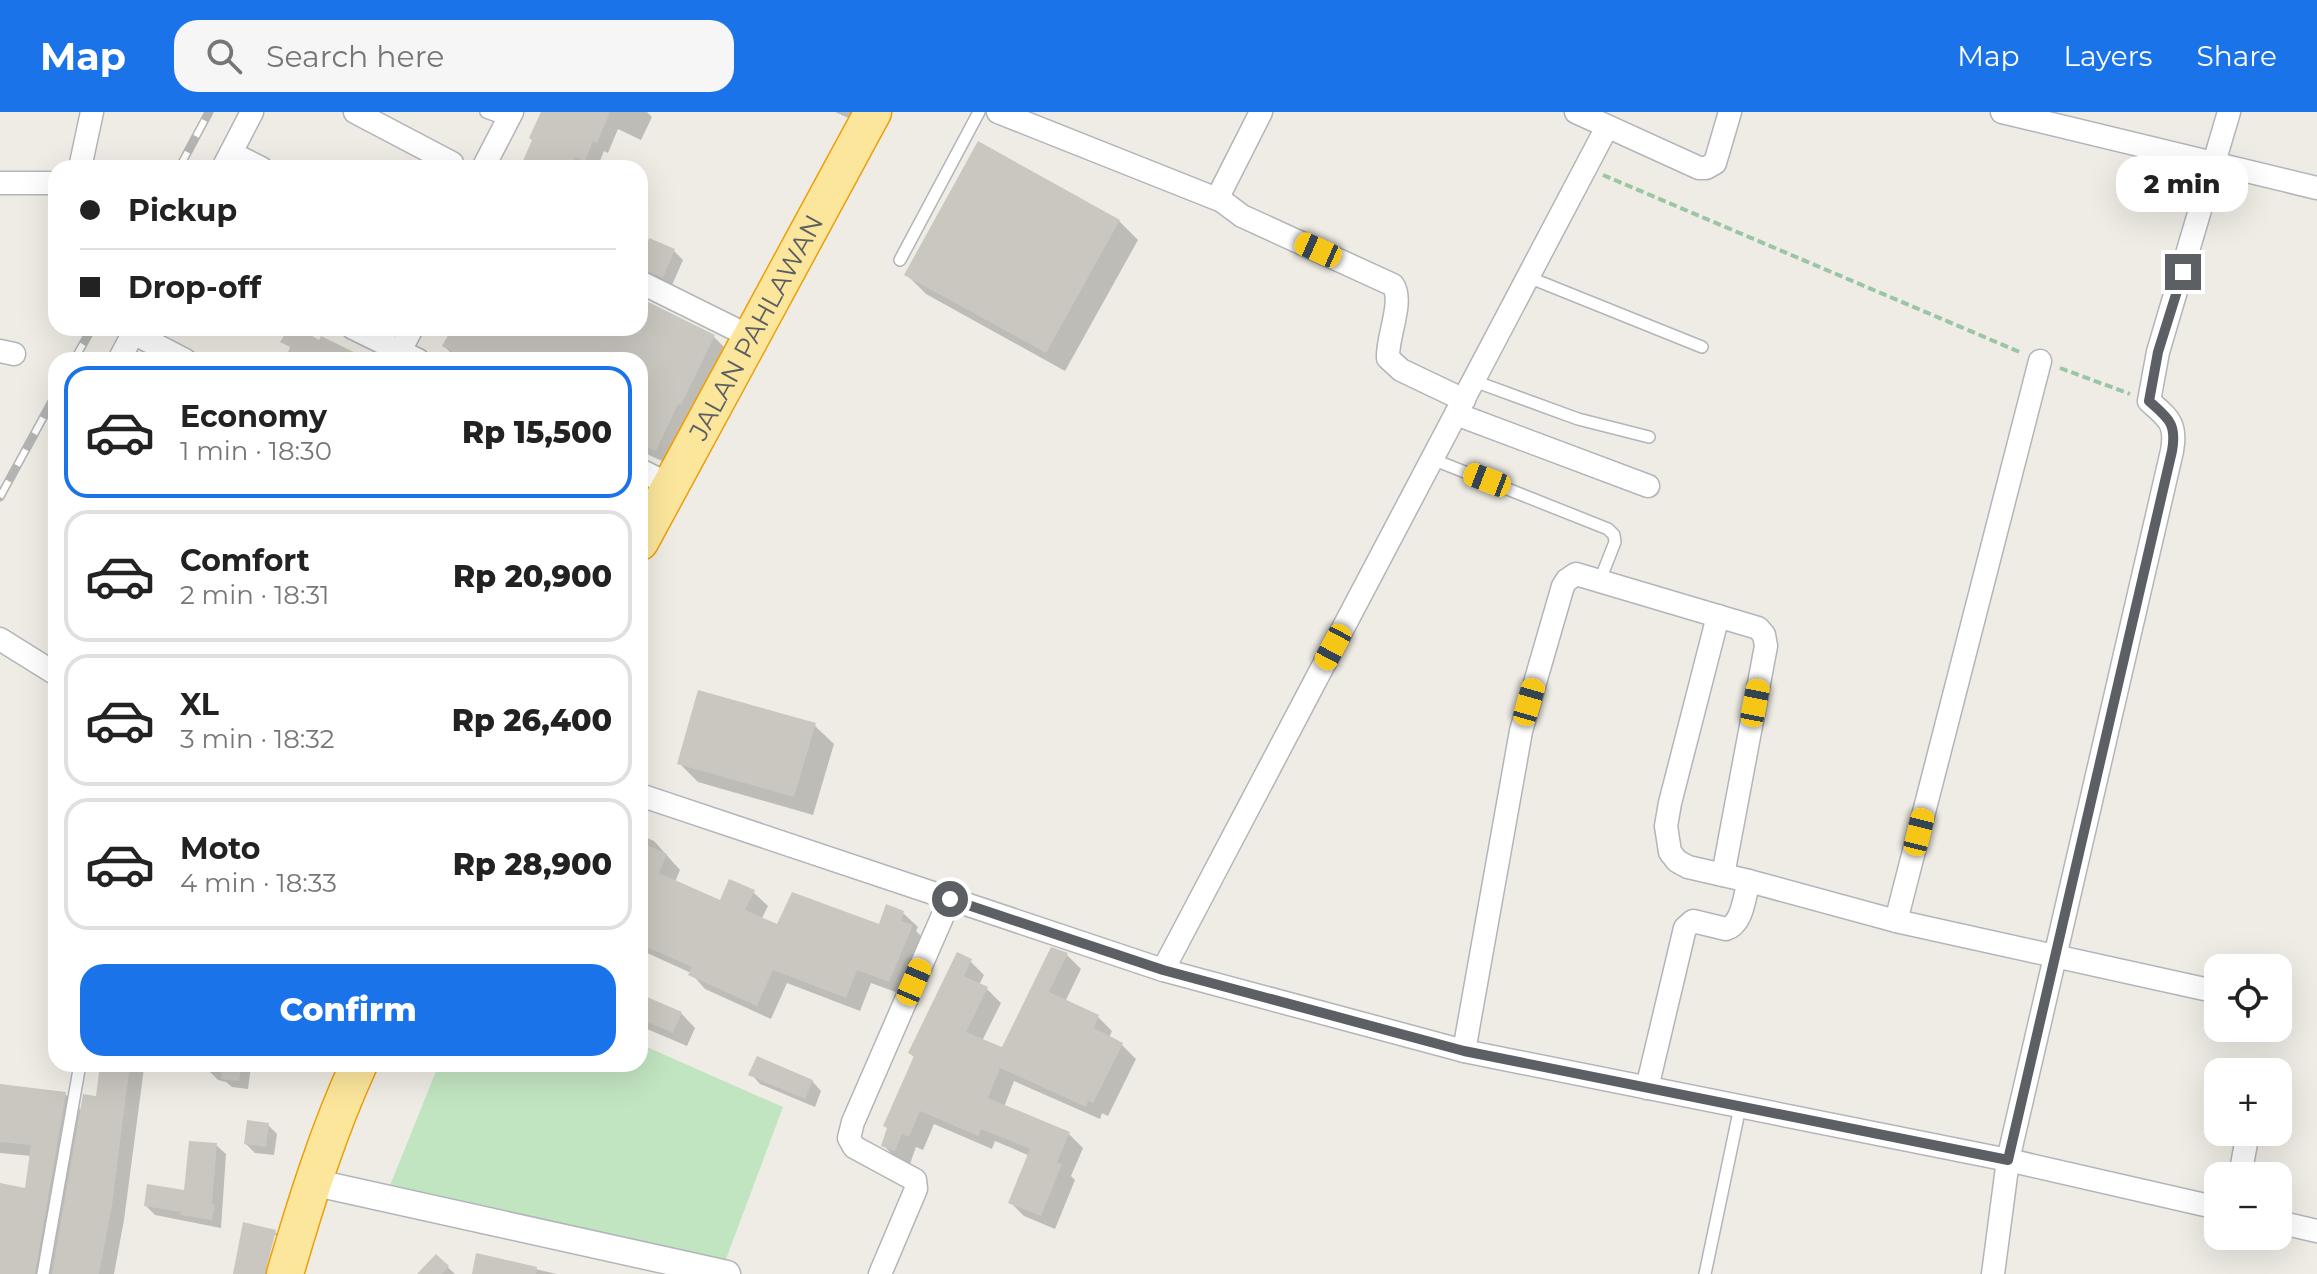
<!DOCTYPE html>
<html lang="en">
<head>
<meta charset="utf-8">
<style>
  body { margin:0; font-family:Montserrat,sans-serif; background:#f6f6f6; color:#222; height:100vh; display:flex; flex-direction:column; font-size:30px; white-space:nowrap }
  * { box-sizing:border-box; margin:0 }
  p { font-size:26px; color:#767676 }
  .icon { flex:none; width:44px; height:44px; fill:none; stroke:currentColor; stroke-width:2; stroke-linecap:round; stroke-linejoin:round }
  .map { position:relative; flex:1; overflow:hidden }
  .details { position:absolute; left:48px; top:240px; width:600px; height:720px; display:flex; flex-direction:column; background:#fff; border-radius:24px; box-shadow:0 8px 32px #0002 }
  .details>* { flex:none }
  .hud { position:absolute; left:48px; top:48px; width:600px; height:176px; border-radius:24px; box-shadow:0 8px 32px #0002; display:grid; align-content:center; height:176px; padding:0 32px; background:#fff }
  .tools { position:absolute; left:2204px; top:842px; display:grid; gap:16px }
  .tools a { display:grid; place-items:center; width:88px; height:88px; border-radius:16px; background:#fff; box-shadow:0 8px 32px #0002; font-size:40px }
  .end { position:absolute; width:36px; height:36px; margin:-18px; border:10px solid #5c6064; background:#fff; box-shadow:0 0 0 4px #fff }
  .from { border-radius:50% }
  .bubble { position:absolute; height:56px; border-radius:24px; background:#fff; box-shadow:0 8px 32px #0002; font-size:26px; font-weight:800; line-height:56px; text-align:center }
  .car { position:absolute; width:24px; height:48px; margin:-24px -12px; border-radius:10px; box-shadow:0 0 6px 2px #0007; background:linear-gradient(#f5c518 24%,#345 0 40%,#f5c518 0 76%,#345 0 86%,#f5c518 0) }
  .hud b { display:flex; align-items:center; gap:28px; height:76px; font-size:30px }
  .hud b+b { border-top:2px solid #e0e0e0 }
  .hud i { width:20px; height:20px; background:#222 }
  ul { padding:14px 0 0; list-style:none }
  li { display:flex; align-items:center; gap:24px; height:132px; margin:0 16px 12px; padding:0 16px; border:4px solid #e0e0e0; border-radius:24px }
  li div { flex:1 }
  li b { display:block; font-size:30px }
  li em { font-style:normal; font-weight:800 }
  li.active { border-color:#1a73e8 }
  li>.icon { width:72px; height:72px; stroke-width:1.5 }
  .button { display:flex; gap:16px; margin-top:auto; padding:16px 32px }
  .button a { flex:1; height:92px; border-radius:24px; background:#1a73e8; color:#fff; font-size:32px; font-weight:800; line-height:92px; text-align:center }
  header { display:flex; align-items:center; gap:48px; box-sizing:border-box; height:112px; padding:0 40px; background:#1a73e8; color:#fff }
  header strong { font-size:38px }
  nav { display:flex; gap:44px; margin-inline-start:auto; font-size:28px }
  .search { width:560px; height:72px; background:#f6f6f6; display:flex; align-items:center; gap:20px; box-sizing:border-box; padding:0 28px; border-radius:24px; color:#767676; font-size:30px }
  .map>svg:first-child { display:block }
  .green { fill:#c2e5c1 }
  .shadow { fill:#0003 }
  .building { fill:#cac7c1 }
  .lines { fill:none; stroke-linecap:round; stroke-linejoin:round }
  .service-casing { stroke:#b2b5b9; stroke-width:14 }
  .minor-casing { stroke:#b2b5b9; stroke-width:25 }
  .tertiary-casing { stroke:#b2b5b9; stroke-width:29 }
  .trunk-casing { stroke:#ed9f05; stroke-width:39 }
  .path { stroke:#9ac6a5; stroke-width:4; stroke-dasharray:8 4; stroke-linecap:butt }
  .service { stroke:#fff; stroke-width:11 }
  .minor { stroke:#fff; stroke-width:22 }
  .tertiary { stroke:#fff; stroke-width:26 }
  .trunk { stroke:#fce69c; stroke-width:36 }
  .rail-casing { stroke:#b3b4b4; stroke-width:9 }
  .rail { stroke:#fff; stroke-width:6; stroke-dasharray:18; stroke-linecap:butt }
  .route { stroke:#5c6064; stroke-width:10 }
  .labels { text-anchor:middle; stroke-width:7; stroke-linejoin:round; paint-order:stroke }
  .street-label { font-size:26px; fill:#5c6064; stroke:#fff }
</style>
</head>
<body>
<header>
<strong>Map</strong>
<div class="search"><svg class="icon" aria-label="search" viewBox="0 0 24 24"><circle cx="10" cy="10" r="6"/><path d="M15 15l6 6"/></svg>Search here</div>
<nav><a>Map</a><a>Layers</a><a>Share</a></nav>
</header>
<div class="map">
<svg width="2317" height="1162" viewBox="0 0 2317 1162">
  <rect width="100%" height="100%" fill="#eeece4"/>
  <path class="green" d="M 640,932 L 783,995 L 723,1155 L 389,1076 L 439,952 L 640,952 Z"/>
  <g class="shadow">
    <path d="M 542,0 L 647,0 L 652,5 L 641,28 L 618,17 L 608,41 L 604,39 L 597,56 L 525,56 Z"/>
    <path d="M 835,0 L 873,0 L 864,13 Z"/>
    <path d="M 1119,109 L 1138,128 L 1065,259 L 926,182 L 907,163 Z"/>
    <path d="M 674,139 L 683,148 L 672,173 L 656,166 L 647,166 L 640,159 L 640,152 Z"/>
    <path d="M 640,184 L 643,189 L 713,224 L 730,241 L 673,354 L 640,339 L 640,248 L 458,248 L 444,234 L 454,216 L 640,216 Z"/>
    <path d="M 814,613 L 834,632 L 813,703 L 698,670 L 679,651 Z"/>
    <path d="M 641,723 L 654,729 L 680,758 L 675,770 L 721,791 L 753,780 L 768,794 L 761,808 L 778,815 L 880,815 L 903,801 L 918,815 L 916,819 L 926,829 L 904,883 L 871,871 L 860,899 L 787,871 L 771,907 L 705,877 L 691,861 L 645,840 L 640,853 Z"/>
    <path d="M 1067,843 L 1081,857 L 1066,888 L 1098,905 L 1112,919 L 1109,926 L 1122,933 L 1136,947 L 1108,1004 L 1102,1001 L 1100,1007 L 1014,969 L 1004,995 L 1069,1022 L 1083,1036 L 1071,1064 L 1075,1068 L 1055,1117 L 1024,1104 L 1010,1090 L 1030,1044 L 995,1029 L 992,1037 L 934,1012 L 923,1038 L 916,1035 L 910,1052 L 897,1047 L 883,1033 L 915,946 L 910,941 L 970,849 L 984,863 L 979,873 L 987,877 L 1001,891 L 982,929 L 1003,938 Z"/>
    <path d="M 640,884 L 681,901 L 695,916 L 687,934 L 640,914 Z"/>
    <path d="M 102,952 L 140,952 L 144,956 L 124,1108 L 114,1162 L 0,1162 L 0,1087 L 27,1078 L 31,1044 L 0,1041 L 0,974 L 65,982 L 82,999 L 98,986 Z"/>
    <path d="M 176,952 L 277,952 L 276,957 L 251,954 L 248,977 L 232,975 L 226,970 L 218,968 L 208,958 L 178,954 Z"/>
    <path d="M 327,952 L 349,952 L 344,963 L 334,958 Z"/>
    <path d="M 751,962 L 812,969 L 821,979 L 815,995 L 760,972 Z"/>
    <path d="M 268,1013 L 277,1022 L 274,1043 L 255,1041 L 246,1032 Z"/>
    <path d="M 216,1033 L 226,1042 L 221,1116 L 155,1103 L 146,1094 L 186,1081 Z"/>
    <path d="M 275,1120 L 284,1129 L 275,1162 L 265,1162 L 277,1123 L 273,1123 L 261,1162 L 234,1162 Z"/>
    <path d="M 436,1144 L 455,1162 L 420,1162 Z"/>
    <path d="M 478,1144 L 557,1162 L 474,1162 Z"/>
  </g>
  <g class="building">
    <path d="M 541,0 L 610,0 L 597,31 L 593,29 L 585,49 L 575,45 L 570,56 L 520,56 L 532,28 L 529,26 Z"/>
    <path d="M 978,29 L 1120,108 L 1046,241 L 904,163 Z"/>
    <path d="M 649,126 L 675,137 L 663,166 L 640,156 L 640,147 Z"/>
    <path d="M 640,186 L 715,223 L 681,293 L 678,292 L 656,339 L 640,332 L 640,248 L 468,248 L 442,234 L 452,216 L 640,216 Z"/>
    <path d="M 289,216 L 299,216 L 319,228 L 321,224 L 370,248 L 285,248 L 290,235 L 280,230 Z"/>
    <path d="M 698,578 L 816,611 L 794,685 L 677,652 Z"/>
    <path d="M 640,730 L 667,742 L 659,761 L 720,788 L 729,767 L 755,778 L 745,798 L 777,812 L 792,780 L 879,812 L 886,792 L 904,799 L 901,809 L 913,813 L 889,870 L 857,858 L 846,886 L 773,858 L 757,894 L 688,863 L 692,855 L 640,832 Z"/>
    <path d="M 1051,835 L 1068,841 L 1049,880 L 1099,903 L 1094,916 L 1123,931 L 1093,991 L 1088,989 L 1086,995 L 1000,956 L 988,986 L 1070,1020 L 1057,1050 L 1062,1052 L 1041,1104 L 1008,1091 L 1030,1037 L 981,1017 L 978,1024 L 920,999 L 909,1025 L 902,1022 L 895,1039 L 881,1034 L 887,1016 L 883,1014 L 914,944 L 908,941 L 957,840 L 972,847 L 964,864 L 988,875 L 966,920 L 1002,935 Z"/>
    <path d="M 640,882 L 682,900 L 673,921 L 640,907 Z"/>
    <path d="M 757,944 L 813,968 L 805,987 L 748,963 Z"/>
    <path d="M 100,952 L 130,952 L 112,1093 L 99,1162 L 52,1162 L 83,982 L 96,984 Z"/>
    <path d="M 223,952 L 242,952 L 239,969 L 221,967 Z"/>
    <path d="M 0,972 L 66,980 L 35,1162 L 0,1162 L 0,1071 L 25,1076 L 31,1033 L 0,1030 Z"/>
    <path d="M 247,1008 L 269,1011 L 266,1035 L 244,1032 Z"/>
    <path d="M 189,1029 L 217,1031 L 212,1092 L 215,1092 L 212,1108 L 180,1103 L 181,1100 L 144,1094 L 147,1072 L 184,1078 Z"/>
    <path d="M 243,1110 L 276,1118 L 265,1162 L 233,1162 Z"/>
    <path d="M 476,1141 L 537,1155 L 536,1162 L 472,1162 Z"/>
    <path d="M 436,1142 L 449,1154 L 442,1162 L 417,1162 Z"/>
  </g>
  <g class="lines">
    <defs>
      <g id="service">
        <path d="M 486,0 L 508,8"/>
        <path d="M 900,148 L 979,0"/>
        <path d="M 1528,165 L 1702,235"/>
        <path d="M 1474,269 L 1578,307 L 1649,325"/>
        <path d="M 1432,347 L 1608,417 L 1614,423 L 1615,430 L 1600,468"/>
        <path d="M 43,1162 L 80,952"/>
        <path d="M 1705,1162 L 1740,995"/>
      </g>
      <g id="minor">
        <path d="M 355,0 L 452,51 L 449,56"/>
        <path d="M 998,0 L 1222,89"/>
        <path d="M 1261,0 L 1220,81 L 1222,89 L 1242,104 L 1393,173 C 1404,190 1387,224 1388,246 L 1401,258 L 1464,288"/>
        <path d="M 1576,0 L 1699,56 L 1706,56 L 1715,51 L 1730,0"/>
        <path d="M 2002,0 L 2317,76"/>
        <path d="M 231,41 L 261,56"/>
        <path d="M 80,56 L 92,0"/>
        <path d="M 223,56 L 252,0"/>
        <path d="M 483,56 L 512,0"/>
        <path d="M 0,71 L 56,71"/>
        <path d="M 640,170 L 751,225"/>
        <path d="M 353,216 L 418,248"/>
        <path d="M 133,221 L 185,248"/>
        <path d="M 0,239 L 14,242"/>
        <path d="M 400,239 L 412,216"/>
        <path d="M 119,248 L 136,216"/>
        <path d="M 1456,302 L 1648,374"/>
        <path d="M 640,358 L 670,373"/>
        <path d="M 1718,504 L 1670,691 L 1666,714 L 1670,740 L 1677,749 L 1688,755 L 1749,769 L 1896,809 L 2218,880"/>
        <path d="M 0,527 L 56,562"/>
        <path d="M 640,683 L 1163,858 L 1464,939 L 2008,1048 L 2218,1096"/>
        <path d="M 1896,809 L 2040,249"/>
        <path d="M 1163,858 L 1607,15"/>
        <path d="M 1464,939 L 1521,619 L 1563,474 L 1567,468 L 1576,462 L 1758,516 L 1764,523 L 1766,534 L 1723,763"/>
        <path d="M 1647,976 L 1685,816 L 1693,809 L 1726,817 C 1743,812 1744,785 1749,769"/>
        <path d="M 2240,1064 L 2248,1020"/>
        <path d="M 2278,1110 L 2317,1119"/>
        <path d="M 880,1162 L 916,1077 L 915,1068 L 854,1035 L 849,1026 L 853,1010 L 950,787"/>
        <path d="M 1993,1162 L 2008,1048 L 2172,339 C 2177,311 2168,306 2149,289 L 2158,240 L 2229,0"/>
      </g>
      <path id="tertiary" d="M 312,1070 L 727,1162"/>
      <g id="trunk">
        <path id="s1" d="M 640,430 L 873,0"/>
        <path d="M 285,1162 C 306,1090 328,1020 359,952"/>
      </g>
    </defs>
    <use href="#service" class="service-casing"/>
    <use href="#minor" class="minor-casing"/>
    <use href="#tertiary" class="tertiary-casing"/>
    <use href="#trunk" class="trunk-casing"/>
    <g class="path">
      <path d="M 1603,63 L 2022,241"/>
      <path d="M 2060,256 L 2130,282"/>
    </g>
    <use href="#service" class="service"/>
    <use href="#minor" class="minor"/>
    <use href="#tertiary" class="tertiary"/>
    <use href="#trunk" class="trunk"/>
    <defs>
      <g id="rail">
        <path d="M 179,56 L 209,0"/>
        <path d="M 74,248 L 92,216"/>
        <path d="M 0,385 L 56,282"/>
      </g>
    </defs>
    <use href="#rail" class="rail-casing"/>
    <use href="#rail" class="rail"/>
  </g>
  <g class="lines">
    <path class="route" d="M 950,787 L 1163,858 L 1464,939 L 2008,1048 L 2172,339 C 2177,311 2168,306 2149,289 L 2158,240 L 2183,160"/>
  </g>
  <g class="labels">
    <g class="street-label">
      <text dy="9" stroke="none"><textPath href="#s1" startOffset="244">JALAN PAHLAWAN</textPath></text>
    </g>
  </g>
</svg>
<div class="tools">
<a><svg class="icon" aria-label="locate" viewBox="0 0 24 24"><circle cx="12" cy="12" r="6"/><path d="M12 2v4M12 18v4M2 12h4M18 12h4"/></svg></a>
<a>+</a>
<a>−</a>
</div>
<i class="end from" style="left:950px;top:787px"></i>
<i class="end" style="left:2183px;top:160px"></i>
<div class="bubble" style="left:2116px;top:44px;width:132px">2 min</div>
<i class="car" style="left:1318px;top:138px;rotate:294deg"></i>
<i class="car" style="left:1487px;top:368px;rotate:291deg"></i>
<i class="car" style="left:1333px;top:535px;rotate:208deg"></i>
<i class="car" style="left:1529px;top:590px;rotate:16deg"></i>
<i class="car" style="left:1755px;top:591px;rotate:11deg"></i>
<i class="car" style="left:1919px;top:720px;rotate:14deg"></i>
<i class="car" style="left:914px;top:870px;rotate:23deg"></i>
<div class="hud">
<b><i class="from"></i>Pickup</b>
<b><i></i>Drop-off</b>
</div>
<section class="details">
<ul>
<li class="active"><svg class="icon" aria-label="car" viewBox="0 0 24 24"><path d="M5 17H2v-5l4-1 3-4h7l3 4 3 1v5h-3M9 17h6M6 11h13"/><circle cx="7" cy="17" r="2"/><circle cx="17" cy="17" r="2"/></svg><div><b>Economy</b><p>1 min · 18:30</p></div><em>Rp 15,500</em></li>
<li><svg class="icon" aria-label="car" viewBox="0 0 24 24"><path d="M5 17H2v-5l4-1 3-4h7l3 4 3 1v5h-3M9 17h6M6 11h13"/><circle cx="7" cy="17" r="2"/><circle cx="17" cy="17" r="2"/></svg><div><b>Comfort</b><p>2 min · 18:31</p></div><em>Rp 20,900</em></li>
<li><svg class="icon" aria-label="car" viewBox="0 0 24 24"><path d="M5 17H2v-5l4-1 3-4h7l3 4 3 1v5h-3M9 17h6M6 11h13"/><circle cx="7" cy="17" r="2"/><circle cx="17" cy="17" r="2"/></svg><div><b>XL</b><p>3 min · 18:32</p></div><em>Rp 26,400</em></li>
<li><svg class="icon" aria-label="car" viewBox="0 0 24 24"><path d="M5 17H2v-5l4-1 3-4h7l3 4 3 1v5h-3M9 17h6M6 11h13"/><circle cx="7" cy="17" r="2"/><circle cx="17" cy="17" r="2"/></svg><div><b>Moto</b><p>4 min · 18:33</p></div><em>Rp 28,900</em></li>
</ul>
<div class="button"><a>Confirm</a></div>
</section>
</div>
</body>
</html>
